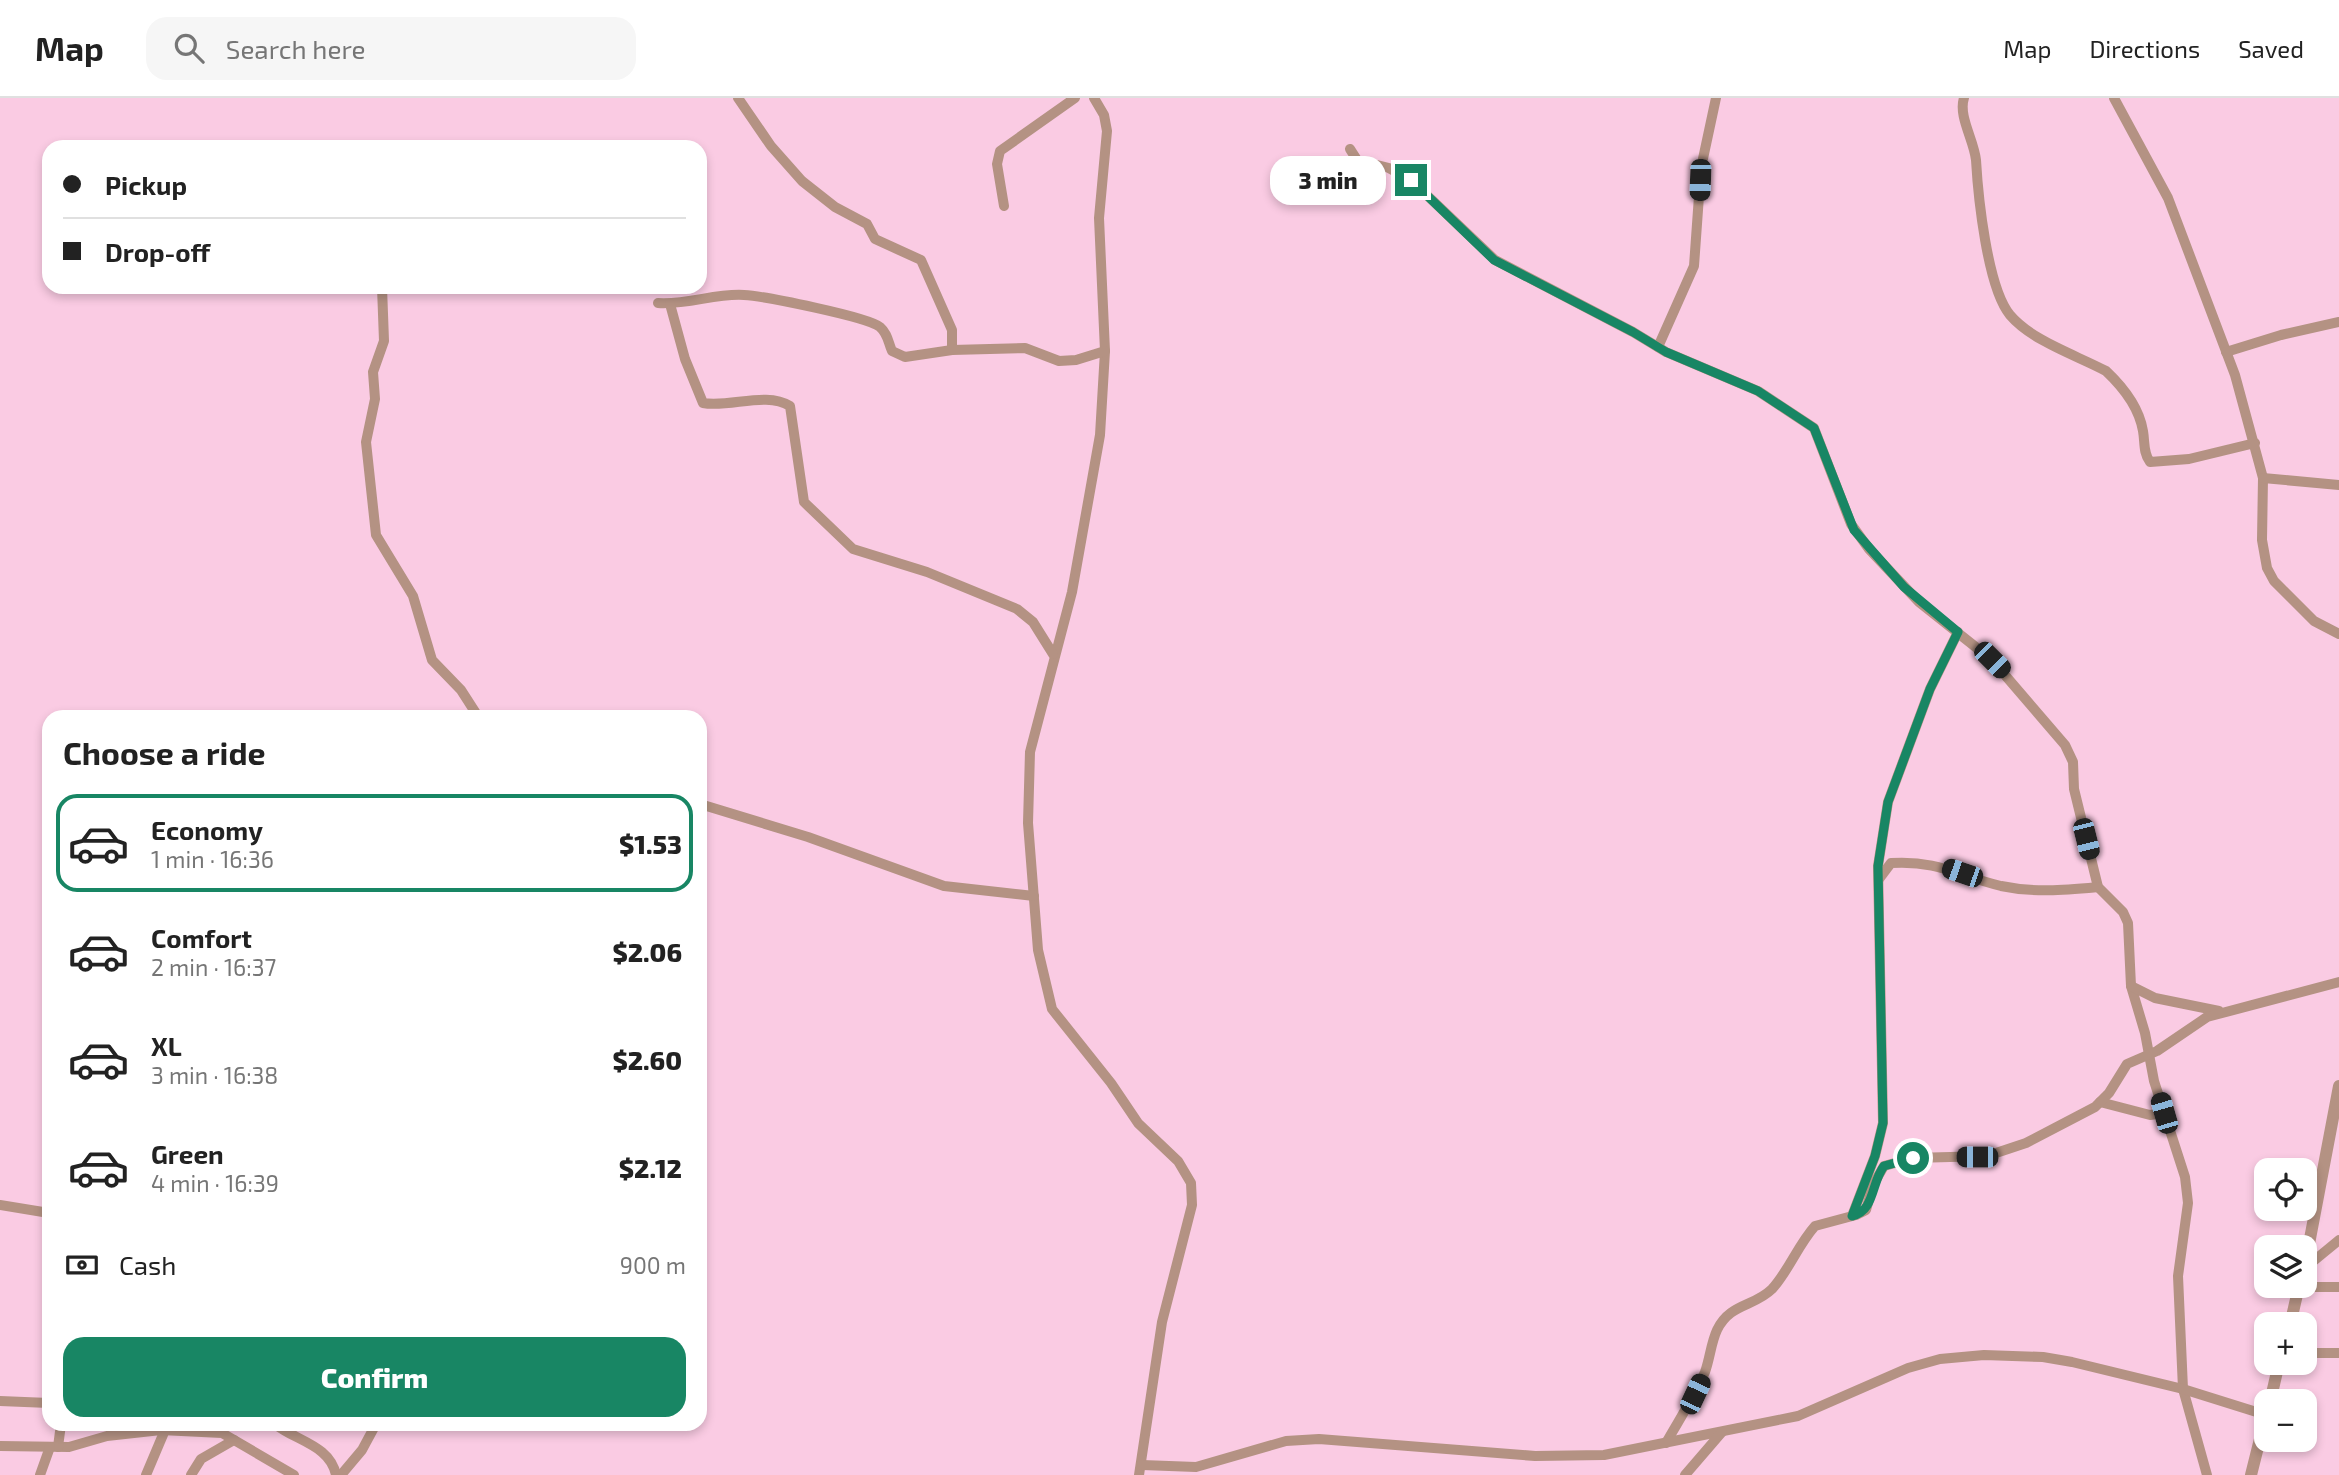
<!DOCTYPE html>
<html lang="en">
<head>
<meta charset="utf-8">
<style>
  body { margin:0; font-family:"Exo 2",sans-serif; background:#f6f6f6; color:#222; height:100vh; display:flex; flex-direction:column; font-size:26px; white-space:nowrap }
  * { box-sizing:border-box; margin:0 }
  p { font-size:23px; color:#767676 }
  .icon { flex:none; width:38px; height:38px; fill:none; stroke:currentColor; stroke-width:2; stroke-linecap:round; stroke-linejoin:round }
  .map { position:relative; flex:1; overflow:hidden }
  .panel { position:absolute; left:42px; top:612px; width:665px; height:721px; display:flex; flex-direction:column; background:#fff; border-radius:21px; box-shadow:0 4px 10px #0003 }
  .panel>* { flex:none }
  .guide { position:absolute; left:42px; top:42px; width:665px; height:154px; border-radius:21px; box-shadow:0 4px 10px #0003; display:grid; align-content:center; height:154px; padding:0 21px; background:#fff }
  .buttons { position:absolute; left:2254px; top:1060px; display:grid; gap:14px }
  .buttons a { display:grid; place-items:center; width:63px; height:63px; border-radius:14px; background:#fff; box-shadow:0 4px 10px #0003; font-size:35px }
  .end { position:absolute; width:32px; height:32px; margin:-16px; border:9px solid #188664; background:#fff; box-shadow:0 0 0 4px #fff }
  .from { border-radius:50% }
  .bubble { position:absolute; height:49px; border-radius:21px; background:#fff; box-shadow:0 4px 10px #0003; font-size:23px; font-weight:800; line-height:49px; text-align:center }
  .car { position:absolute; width:21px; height:42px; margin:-21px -10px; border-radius:9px; box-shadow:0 0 5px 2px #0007; background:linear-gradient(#222 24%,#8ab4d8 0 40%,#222 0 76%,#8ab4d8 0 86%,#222 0) }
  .guide b { display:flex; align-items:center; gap:24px; height:66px; font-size:26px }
  .guide b+b { border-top:2px solid #e0e0e0 }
  .guide i { width:18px; height:18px; background:#222 }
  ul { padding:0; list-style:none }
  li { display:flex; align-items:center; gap:21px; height:98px; margin:0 14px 10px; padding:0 7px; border:4px solid transparent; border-radius:21px }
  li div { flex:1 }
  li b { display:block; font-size:26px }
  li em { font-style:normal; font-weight:800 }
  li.selected { border-color:#188664 }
  li>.icon { width:63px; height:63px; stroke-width:1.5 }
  h2 { padding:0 21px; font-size:32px; line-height:84px }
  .pay { display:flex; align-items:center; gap:18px; height:77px; padding:0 21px; font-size:26px }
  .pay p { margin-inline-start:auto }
  .action { display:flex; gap:14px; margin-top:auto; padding:14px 21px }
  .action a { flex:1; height:80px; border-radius:21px; background:#188664; color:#fff; font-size:28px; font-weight:800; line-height:80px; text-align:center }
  header { display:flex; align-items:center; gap:42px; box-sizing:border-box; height:98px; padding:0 35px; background:#fff; border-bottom:2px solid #e0e0e0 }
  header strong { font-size:33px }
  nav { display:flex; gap:38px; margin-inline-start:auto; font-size:24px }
  .search { width:490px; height:63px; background:#f6f6f6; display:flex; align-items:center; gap:18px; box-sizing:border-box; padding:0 24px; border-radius:21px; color:#767676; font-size:26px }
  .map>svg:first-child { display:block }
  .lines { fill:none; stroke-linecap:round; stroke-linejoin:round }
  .minor { stroke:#b49283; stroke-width:10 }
  .tertiary { stroke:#b49283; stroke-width:12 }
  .route { stroke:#188664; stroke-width:9 }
</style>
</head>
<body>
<header>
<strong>Map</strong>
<div class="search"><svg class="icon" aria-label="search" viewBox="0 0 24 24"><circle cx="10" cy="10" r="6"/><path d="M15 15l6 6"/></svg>Search here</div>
<nav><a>Map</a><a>Directions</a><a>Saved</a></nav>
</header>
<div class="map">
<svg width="2339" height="1377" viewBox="0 0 2339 1377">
  <rect width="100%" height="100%" fill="#facbe3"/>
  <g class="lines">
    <g class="minor">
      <path d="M 738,0 L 771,48 L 802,83 L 835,109 L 867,126 L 875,141 L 921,162 L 952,232 L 952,252"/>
      <path d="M 1094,0 L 1104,17 L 1107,33 L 1099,120 L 1105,253 L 1100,337 L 1072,494 L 1030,654 L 1028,725 L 1038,852 L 1052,911 L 1111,985 L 1138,1025 L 1178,1063 L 1191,1085 L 1192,1107 L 1162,1224 L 1139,1377"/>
      <path d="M 1964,0 C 1958,18 1974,42 1976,62 C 1978,97 1987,189 2010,217 C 2032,243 2076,257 2106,273 C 2123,289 2139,309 2143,333 C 2145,344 2143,355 2150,364 L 2189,361 L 2255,345"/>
      <path d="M 2114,0 L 2168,100 L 2235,277 L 2263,380 L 2262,442 L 2267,470 L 2274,483 L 2314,523 L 2339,536"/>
      <path d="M 1350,51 L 1357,62 L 1389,70 L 1411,82 L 1495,162 L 1633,234 L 1666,254 L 1758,293 L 1814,330 L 1851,426 L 1869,451 L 1919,504 L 1992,562 L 2065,647 L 2073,664 L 2074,691 L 2098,789 L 2123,814 L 2128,825 L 2131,888 L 2145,935 L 2154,983 L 2185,1079 L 2188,1105 L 2178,1178 L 2183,1291 L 2207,1377"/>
      <path d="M 1004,108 L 997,66 L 1000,53 L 1075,0"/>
      <path d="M 382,189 L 384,243 L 373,274 L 375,301 L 366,344 L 376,437 L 413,498 L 432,562 L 461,592 L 479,620"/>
      <path d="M 658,205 C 688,207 716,195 744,197 C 764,198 868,219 880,229 C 888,236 888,244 892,253 L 905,259 L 952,252 L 1025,250 L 1059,263 L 1076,262 L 1105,253"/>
      <path d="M 670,206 L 685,261 L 703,305 C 730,310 766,293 790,308 L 804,404 L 853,451 L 927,474 L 1017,511 L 1033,524 L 1053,556"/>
      <path d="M 1658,249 L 1694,168 L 1701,70 L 1716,0"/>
      <path d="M 2226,254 L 2281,237 L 2339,224"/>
      <path d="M 2263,380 L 2339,387"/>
      <path d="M 700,706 L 808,739 L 944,788 L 1034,798"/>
      <path d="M 1879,781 L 1891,765 C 1938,762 1959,778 2001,788 C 2034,795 2065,792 2098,789"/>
      <path d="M 2131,888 L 2155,900 L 2219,913"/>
      <path d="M 2100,1004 L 2150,1017 L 2164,1015"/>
      <path d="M 0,1107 L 49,1115"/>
      <path d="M 1852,1118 L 1875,1058 L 1883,1025 L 1878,768 L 1888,704 L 1930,591 L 1958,534"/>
      <path d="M 2305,1170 L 2339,1142"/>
      <path d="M 2299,1189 L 2339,1189"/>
      <path d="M 2305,1255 L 2339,1255"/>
      <path d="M 0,1303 L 49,1305"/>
      <path d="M 275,1326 C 296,1343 330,1347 336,1377"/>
      <path d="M 1666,1345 C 1679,1322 1694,1299 1705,1274 C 1710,1260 1711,1245 1717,1232 C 1730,1205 1754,1209 1772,1191 C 1788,1174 1798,1147 1815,1128 L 1856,1117 L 1866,1112 L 1873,1087 L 1884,1068 L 1913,1060 L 1987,1058 L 2026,1045 L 2095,1009 L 2109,995 L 2127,966 L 2157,953 L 2207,919 L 2339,884"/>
      <path d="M 0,1348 L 69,1349 L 107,1338 L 161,1332 L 222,1335 L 294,1377"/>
      <path d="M 58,1349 L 61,1326"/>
      <path d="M 1142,1367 L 1196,1369 L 1286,1343 L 1319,1341 L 1535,1358 L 1604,1357 L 1798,1318 L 1908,1270 L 1940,1261 L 1984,1257 L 2043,1259 L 2072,1264 L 2183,1291 L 2266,1317"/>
      <path d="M 40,1377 L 50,1349"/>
      <path d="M 146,1377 L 165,1332"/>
      <path d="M 191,1377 L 201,1361 L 234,1342"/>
      <path d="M 341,1377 L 362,1352 L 376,1326"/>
      <path d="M 1685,1377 L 1722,1334"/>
    </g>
    <g class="tertiary">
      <path d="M 2305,1167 L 2339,988"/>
      <path d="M 2290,1227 L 2299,1188"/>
      <path d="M 2270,1304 L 2279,1265"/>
      <path d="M 2251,1377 L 2266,1317"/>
    </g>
  </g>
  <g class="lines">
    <path class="route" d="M 1411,82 L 1494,162 L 1633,234 L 1666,254 L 1758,293 L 1814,330 L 1854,432 L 1904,489 L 1958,534 L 1930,591 L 1888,704 L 1878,768 L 1883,1025 L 1875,1058 L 1852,1118 C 1875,1113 1871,1085 1884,1068 L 1913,1060"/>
  </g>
</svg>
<div class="buttons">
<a><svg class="icon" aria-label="locate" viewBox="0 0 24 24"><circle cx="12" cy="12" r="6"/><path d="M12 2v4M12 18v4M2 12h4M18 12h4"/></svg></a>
<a><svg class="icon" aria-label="layers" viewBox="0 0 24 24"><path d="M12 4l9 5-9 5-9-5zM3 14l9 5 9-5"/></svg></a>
<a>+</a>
<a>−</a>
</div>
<i class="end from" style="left:1913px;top:1060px"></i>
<i class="end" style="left:1411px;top:82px"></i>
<div class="bubble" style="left:1270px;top:58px;width:116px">3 min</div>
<i class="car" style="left:1700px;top:82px;rotate:182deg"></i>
<i class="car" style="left:1992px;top:562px;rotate:135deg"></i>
<i class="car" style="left:2086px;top:741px;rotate:166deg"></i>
<i class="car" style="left:1962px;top:775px;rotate:289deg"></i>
<i class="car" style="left:2164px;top:1015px;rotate:344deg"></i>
<i class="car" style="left:1977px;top:1059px;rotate:270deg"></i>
<i class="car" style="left:1695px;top:1296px;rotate:25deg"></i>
<div class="guide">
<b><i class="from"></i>Pickup</b>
<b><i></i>Drop-off</b>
</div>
<section class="panel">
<h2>Choose a ride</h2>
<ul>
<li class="selected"><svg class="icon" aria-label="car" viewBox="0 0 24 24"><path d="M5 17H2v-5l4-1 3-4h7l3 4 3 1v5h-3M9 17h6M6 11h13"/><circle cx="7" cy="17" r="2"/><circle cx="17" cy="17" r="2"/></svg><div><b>Economy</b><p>1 min · 16:36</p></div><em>$1.53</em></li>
<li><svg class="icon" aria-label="car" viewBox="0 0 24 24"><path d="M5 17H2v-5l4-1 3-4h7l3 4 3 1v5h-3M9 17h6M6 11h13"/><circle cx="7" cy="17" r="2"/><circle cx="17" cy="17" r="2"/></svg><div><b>Comfort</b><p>2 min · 16:37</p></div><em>$2.06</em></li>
<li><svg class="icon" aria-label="car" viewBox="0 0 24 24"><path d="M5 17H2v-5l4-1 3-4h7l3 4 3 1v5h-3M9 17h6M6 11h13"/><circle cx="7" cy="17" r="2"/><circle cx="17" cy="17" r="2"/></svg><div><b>XL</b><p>3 min · 16:38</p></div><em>$2.60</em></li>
<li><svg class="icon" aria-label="car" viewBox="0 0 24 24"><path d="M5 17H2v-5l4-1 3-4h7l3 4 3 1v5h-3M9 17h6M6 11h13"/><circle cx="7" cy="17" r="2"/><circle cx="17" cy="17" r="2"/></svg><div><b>Green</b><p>4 min · 16:39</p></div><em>$2.12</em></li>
</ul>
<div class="pay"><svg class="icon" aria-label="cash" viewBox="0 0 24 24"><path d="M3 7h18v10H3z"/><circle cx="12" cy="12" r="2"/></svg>Cash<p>900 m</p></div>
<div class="action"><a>Confirm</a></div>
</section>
</div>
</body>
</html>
